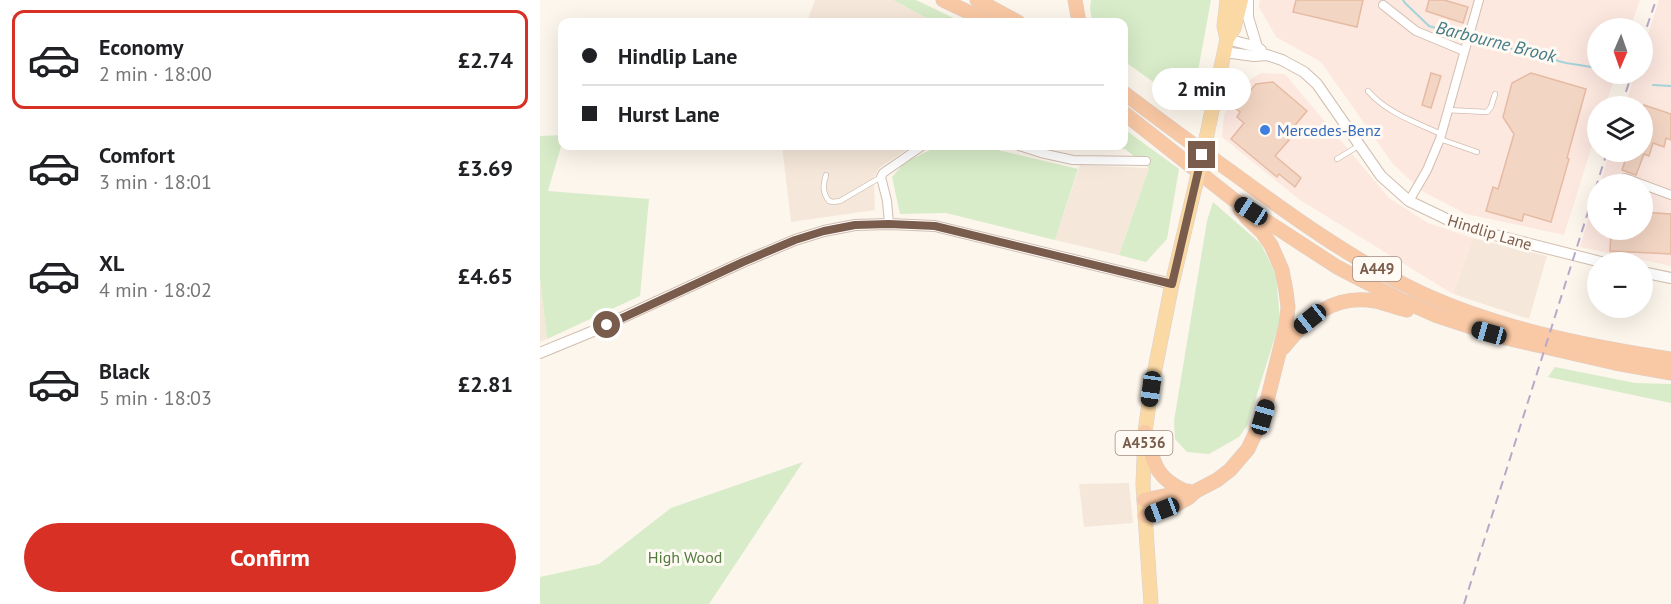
<!DOCTYPE html>
<html lang="en">
<head>
<meta charset="utf-8">
<style>
  body { margin:0; font-family:"PT Sans",sans-serif; background:#f6f6f6; color:#202124; height:100vh; display:flex; flex-direction:column; font-size:22px; white-space:nowrap }
  * { box-sizing:border-box; margin:0 }
  p { font-size:20px; color:#757577 }
  .icon { flex:none; width:33px; height:33px; fill:none; stroke:currentColor; stroke-width:2; stroke-linecap:round; stroke-linejoin:round }
  .map { position:relative; flex:1; overflow:hidden }
  .sheet { display:flex; flex-direction:column; background:#fff; width:540px }
  .sheet>* { flex:none }
  .hud { position:absolute; left:18px; top:18px; width:570px; height:132px; border-radius:12px; box-shadow:0 6px 24px #0002; display:grid; align-content:center; height:132px; padding:0 24px; background:#fff }
  .needle { width:39px; rotate:182deg }
  .buttons { position:absolute; left:1047px; top:18px; display:grid; gap:12px }
  .buttons a { display:grid; place-items:center; width:66px; height:66px; border-radius:50%; background:#fff; box-shadow:0 6px 24px #0002; font-size:30px }
  .end { position:absolute; width:27px; height:27px; margin:-14px; border:8px solid #7a5c4d; background:#fff; box-shadow:0 0 0 3px #fff }
  .from { border-radius:50% }
  .bubble { position:absolute; height:42px; border-radius:21px; background:#fff; box-shadow:0 6px 24px #0002; font-size:20px; font-weight:600; line-height:42px; text-align:center }
  .car { position:absolute; width:18px; height:36px; margin:-18px -9px; border-radius:8px; box-shadow:0 0 4px 2px #0007; background:linear-gradient(#222 24%,#8ab4d8 0 40%,#222 0 76%,#8ab4d8 0 86%,#222 0) }
  .hud b { display:flex; align-items:center; gap:21px; height:57px; font-size:22px }
  .hud b+b { border-top:2px solid #e0e0e0 }
  .hud i { width:15px; height:15px; background:#202124 }
  ul { padding:10px 0 0; list-style:none }
  li { display:flex; align-items:center; gap:18px; height:99px; margin:0 12px 9px; padding:0 12px; border:3px solid transparent; border-radius:12px }
  li div { flex:1 }
  li b { display:block; font-size:22px }
  li em { font-style:normal; font-weight:600 }
  li.selected { border-color:#d93025 }
  li>.icon { width:54px; height:54px; stroke-width:1.5 }
  .cta { display:flex; gap:12px; margin-top:auto; padding:12px 24px }
  .cta a { flex:1; height:69px; border-radius:36px; background:#d93025; color:#fff; font-size:24px; font-weight:600; line-height:69px; text-align:center }
  main { display:flex; flex:1; min-height:0 }
  .map>svg:first-child { display:block }
  .residential { fill:#f5e8da }
  .commercial { fill:#fde8e0 }
  .green { fill:#d8ecc9 }
  .lines { fill:none; stroke-linecap:round; stroke-linejoin:round }
  .stream { stroke:#a5d3da; stroke-width:2 }
  .building { fill:#f3d5c3; stroke:#e6bba3; stroke-width:1.5 }
  .service-casing { stroke:#d1beb0; stroke-width:6 }
  .minor-casing { stroke:#d1beb0; stroke-width:10 }
  .tertiary-casing { stroke:#d1beb0; stroke-width:12 }
  .primary-casing { stroke:#dad1cd; stroke-width:15 }
  .trunk-casing { stroke:#dad1cd; stroke-width:15 }
  .service { stroke:#fff; stroke-width:4.5 }
  .minor { stroke:#fff; stroke-width:8 }
  .tertiary { stroke:#fff; stroke-width:10 }
  .primary { stroke:#fbd9a5; stroke-width:14 }
  .trunk { stroke:#f9c8a4; stroke-width:14 }
  .rail { stroke:#b9a8c9; stroke-width:2; stroke-dasharray:9 6; stroke-linecap:butt }
  .primary-bridge-casing { stroke:#dad1cd; stroke-width:15; stroke-linecap:butt }
  .primary-bridge { stroke:#fbd9a5; stroke-width:14 }
  .route { stroke:#7a5c4d; stroke-width:8 }
  .shop-dot { fill:#3f7fe0; stroke:#fffaf3; stroke-width:2 }
  .labels { text-anchor:middle; stroke-width:6; stroke-linejoin:round; paint-order:stroke }
  .shield { fill:#fffaf3; stroke:#a28b7f; stroke-width:1.5 }
  .shield-label { font-size:15px; font-weight:bold; fill:#7a5c4d }
  .shop-label { font-size:16px; fill:#366cbe; stroke:#fffaf3; text-anchor:start }
  .street-label { font-size:16px; fill:#7a5c4d; stroke:#fffaf3 }
  .park-label { font-size:16px; fill:#537a41; stroke:#fffaf3 }
  .water-label { font-size:18px; font-style:italic; fill:#437c86; stroke:#fffaf3 }
</style>
</head>
<body>
<main>
<section class="sheet">
<ul>
<li class="selected"><svg class="icon" aria-label="car" viewBox="0 0 24 24"><path d="M5 17H2v-5l4-1 3-4h7l3 4 3 1v5h-3M9 17h6M6 11h13"/><circle cx="7" cy="17" r="2"/><circle cx="17" cy="17" r="2"/></svg><div><b>Economy</b><p>2 min · 18:00</p></div><em>£2.74</em></li>
<li><svg class="icon" aria-label="car" viewBox="0 0 24 24"><path d="M5 17H2v-5l4-1 3-4h7l3 4 3 1v5h-3M9 17h6M6 11h13"/><circle cx="7" cy="17" r="2"/><circle cx="17" cy="17" r="2"/></svg><div><b>Comfort</b><p>3 min · 18:01</p></div><em>£3.69</em></li>
<li><svg class="icon" aria-label="car" viewBox="0 0 24 24"><path d="M5 17H2v-5l4-1 3-4h7l3 4 3 1v5h-3M9 17h6M6 11h13"/><circle cx="7" cy="17" r="2"/><circle cx="17" cy="17" r="2"/></svg><div><b>XL</b><p>4 min · 18:02</p></div><em>£4.65</em></li>
<li><svg class="icon" aria-label="car" viewBox="0 0 24 24"><path d="M5 17H2v-5l4-1 3-4h7l3 4 3 1v5h-3M9 17h6M6 11h13"/><circle cx="7" cy="17" r="2"/><circle cx="17" cy="17" r="2"/></svg><div><b>Black</b><p>5 min · 18:03</p></div><em>£2.81</em></li>
</ul>
<div class="cta"><a>Confirm</a></div>
</section>
<div class="map">
<svg width="1131" height="604" viewBox="0 0 1131 604">
  <rect width="100%" height="100%" fill="#fdf6ec"/>
  <g class="residential">
    <path d="M 275,0 L 353,0 L 394,22 L 267,22 Z"/>
    <path d="M 242,146 L 372,146 L 339,168 L 334,177 L 335,210 L 251,222 Z"/>
    <path d="M 540,165 L 609,168 L 579,255 L 515,240 Z"/>
    <path d="M 933,238 L 1007,256 L 989,319 L 913,294 Z"/>
    <path d="M 0,279 L 7,339 L 0,342 Z"/>
    <path d="M 589,483 L 593,523 L 544,527 L 539,484 Z"/>
  </g>
  <g class="commercial">
    <path d="M 720,0 L 1100,0 L 1090,28 L 1058,28 L 1058,74 L 1076,74 L 1065,106 L 1058,106 L 1057,130 L 1024,235 L 926,214 L 882,191 L 853,164 L 781,62 L 736,37 L 719,7 Z"/>
    <path d="M 1119,0 L 1131,0 L 1131,266 L 1040,247 L 1057,192 L 1058,230 L 1102,230 L 1102,184 L 1060,184 L 1070,152 L 1102,152 L 1102,106 L 1085,106 L 1095,74 L 1102,74 L 1103,51 Z"/>
    <path d="M 721,73 L 745,74 L 849,198 L 888,223 L 933,238 L 913,294 L 760,200 L 682,137 L 684,115 L 702,85 Z"/>
  </g>
  <g class="green">
    <path d="M 353,0 L 376,0 L 422,22 L 394,22 Z"/>
    <path d="M 551,0 L 671,0 L 651,109 L 584,61 L 584,22 L 552,22 L 550,8 Z"/>
    <path d="M 584,129 L 639,169 L 627,239 L 606,262 L 579,255 L 609,168 L 585,149 L 515,146 L 584,146 Z"/>
    <path d="M 22,135 L 22,143 L 8,191 L 109,199 L 100,296 L 7,339 L 0,279 L 0,136 Z"/>
    <path d="M 399,146 L 441,146 L 538,169 L 515,240 L 406,213 L 360,214 L 352,177 L 365,162 Z"/>
    <path d="M 673,202 L 721,244 L 736,275 L 740,321 L 707,426 L 699,437 L 669,454 L 647,452 L 635,439 L 634,421 L 667,221 Z"/>
    <path d="M 1015,367 L 1095,383 L 1131,384 L 1131,403 L 1008,377 Z"/>
    <path d="M 263,462 L 169,604 L 0,604 L 0,577 L 59,564 L 131,508 Z"/>
  </g>
  <g class="lines">
    <g class="stream">
      <path d="M 863,0 L 865,3 L 889,26 L 926,37"/>
      <path d="M 931,38 L 1026,63 L 1058,68"/>
      <path d="M 1113,85 L 1131,86"/>
    </g>
  </g>
  <g class="building">
    <path d="M 756,0 L 823,0 L 817,27 L 753,12 Z"/>
    <path d="M 889,0 L 904,0 L 928,7 L 923,23 L 886,11 Z"/>
    <path d="M 891,73 L 901,76 L 891,108 L 882,105 Z"/>
    <path d="M 991,73 L 1046,89 L 1027,158 L 1029,159 L 1011,222 L 984,214 L 982,221 L 946,211 L 953,187 L 958,189 L 974,134 L 963,117 L 972,83 Z"/>
    <path d="M 733,82 L 767,111 L 745,137 L 749,140 L 735,156 L 761,178 L 755,187 L 739,174 L 737,177 L 691,139 L 704,123 L 697,117 L 700,112 L 695,108 L 716,84 Z"/>
    <path d="M 1104,105 L 1131,114 L 1131,140 L 1126,138 L 1124,147 L 1113,143 L 1109,156 L 1104,154 L 1096,175 L 1082,170 L 1088,152 L 1102,152 L 1102,109 Z"/>
    <path d="M 1102,212 L 1131,214 L 1131,254 L 1070,251 L 1071,230 L 1102,230 Z"/>
  </g>
  <g class="lines">
    <defs>
      <g id="service">
        <path d="M 828,91 C 847,113 875,122 901,134"/>
        <path d="M 907,110 L 947,112 L 951,107 L 955,94"/>
        <path d="M 900,139 L 937,152"/>
        <path d="M 797,159 L 820,145"/>
        <path d="M 286,175 C 283,185 282,192 289,201 L 293,202 L 300,201 L 341,177"/>
      </g>
      <g id="minor">
        <path d="M 843,5 L 876,31 L 924,51"/>
        <path d="M 479,146 L 501,153 L 533,160 L 606,161"/>
        <path d="M 1085,178 L 1131,195"/>
        <path d="M 869,201 L 887,170 L 900,139 L 939,0"/>
        <path d="M 349,224 L 347,201 L 341,177 L 343,173 L 382,146"/>
      </g>
      <g id="tertiary">
        <path d="M 708,0 L 708,17 L 717,47"/>
        <path d="M 687,39 L 717,47 L 721,50"/>
        <path d="M 684,52 L 714,56 L 727,55 L 742,60 L 764,72 L 777,84 L 841,176 L 869,201 L 923,227 L 1061,262"/>
        <path d="M 1102,272 L 1131,278"/>
        <path d="M 0,353 L 51,332 L 203,262 L 255,240 L 284,231 L 315,225 L 349,224 L 395,226 L 632,284"/>
      </g>
      <g id="primary">
        <path d="M 687,0 L 684,26 L 687,39"/>
        <path d="M 666,139 L 687,39 L 694,28 L 701,0"/>
        <path d="M 611,604 L 603,485 L 605,432 L 611,389 L 632,284 L 655,187"/>
      </g>
      <g id="trunk">
        <path d="M 403,0 L 449,22"/>
        <path d="M 437,0 L 478,22"/>
        <path d="M 535,0 L 539,22"/>
        <path d="M 584,93 C 621,121 659,149 697,176 C 754,218 813,260 877,291 C 955,328 1046,346 1131,359"/>
        <path d="M 584,113 L 694,200 L 797,267 L 861,300 L 895,315 L 962,337 L 1075,363 L 1131,373"/>
        <path d="M 743,348 C 768,317 793,294 835,301 C 846,303 856,308 867,310"/>
        <path d="M 605,432 C 614,462 614,477 645,491"/>
        <path d="M 604,500 L 648,491"/>
        <path d="M 605,516 L 634,506 L 648,498 L 656,491 L 677,480 L 690,470 L 708,449 L 723,417 L 746,325 L 748,307 L 746,291 L 742,270 L 731,245 L 722,232 L 707,218 L 700,209"/>
      </g>
    </defs>
    <use href="#service" class="service-casing"/>
    <use href="#minor" class="minor-casing"/>
    <use href="#tertiary" class="tertiary-casing"/>
    <use href="#primary" class="primary-casing"/>
    <use href="#trunk" class="trunk-casing"/>
    <use href="#service" class="service"/>
    <use href="#minor" class="minor"/>
    <use href="#tertiary" class="tertiary"/>
    <use href="#primary" class="primary"/>
    <use href="#trunk" class="trunk"/>
    <g class="rail">
      <path d="M 1102,41 L 1116,0"/>
      <path d="M 1081,106 L 1092,74"/>
      <path d="M 924,604 L 1067,152"/>
    </g>
    <defs>
      <path id="primary-bridge" d="M 655,187 L 666,139"/>
    </defs>
    <use href="#primary-bridge" class="primary-bridge-casing"/>
    <use href="#primary-bridge" class="primary-bridge"/>
  </g>
  <g class="lines">
    <path class="route" d="M 67,325 L 203,262 L 255,240 L 284,231 L 315,225 L 349,224 L 395,226 L 632,284 L 662,155"/>
  </g>
  <circle class="shop-dot" cx="725" cy="130" r="6"/>
  <g class="labels">
    <g class="shield">
      <rect x="813" y="257" width="48" height="24" rx="4.5"/>
      <rect x="575.5" y="431" width="57" height="24" rx="4.5"/>
    </g>
    <g class="shield-label">
      <text x="837" y="274">A449</text>
      <text x="604" y="448">A4536</text>
    </g>
    <g class="shop-label">
      <text x="737" y="136">Mercedes-Benz</text>
    </g>
    <g class="street-label">
      <text transform="translate(950 232) rotate(17)" y="6">Hindlip Lane</text>
    </g>
    <g class="park-label">
      <text x="145" y="563">High Wood</text>
    </g>
    <g class="water-label">
      <text transform="translate(956 42) rotate(14)" y="6">Barbourne Brook</text>
    </g>
  </g>
</svg>
<div class="buttons">
<a><svg class="needle" viewBox="-14 -14 28 28"><path d="M0-13l5 13h-10z" fill="#e53935"/><path d="M0 13l5-13h-10z" fill="#757577"/></svg></a>
<a><svg class="icon" aria-label="layers" viewBox="0 0 24 24"><path d="M12 4l9 5-9 5-9-5zM3 14l9 5 9-5"/></svg></a>
<a>+</a>
<a>−</a>
</div>
<i class="end from" style="left:67px;top:325px"></i>
<i class="end" style="left:662px;top:155px"></i>
<div class="bubble" style="left:612px;top:68px;width:99px">2 min</div>
<i class="car" style="left:711px;top:211px;rotate:303deg"></i>
<i class="car" style="left:770px;top:319px;rotate:231deg"></i>
<i class="car" style="left:949px;top:333px;rotate:286deg"></i>
<i class="car" style="left:611px;top:389px;rotate:188deg"></i>
<i class="car" style="left:723px;top:417px;rotate:16deg"></i>
<i class="car" style="left:622px;top:510px;rotate:249deg"></i>
<div class="hud">
<b><i class="from"></i>Hindlip Lane</b>
<b><i></i>Hurst Lane</b>
</div>
</div>
</main>
</body>
</html>
